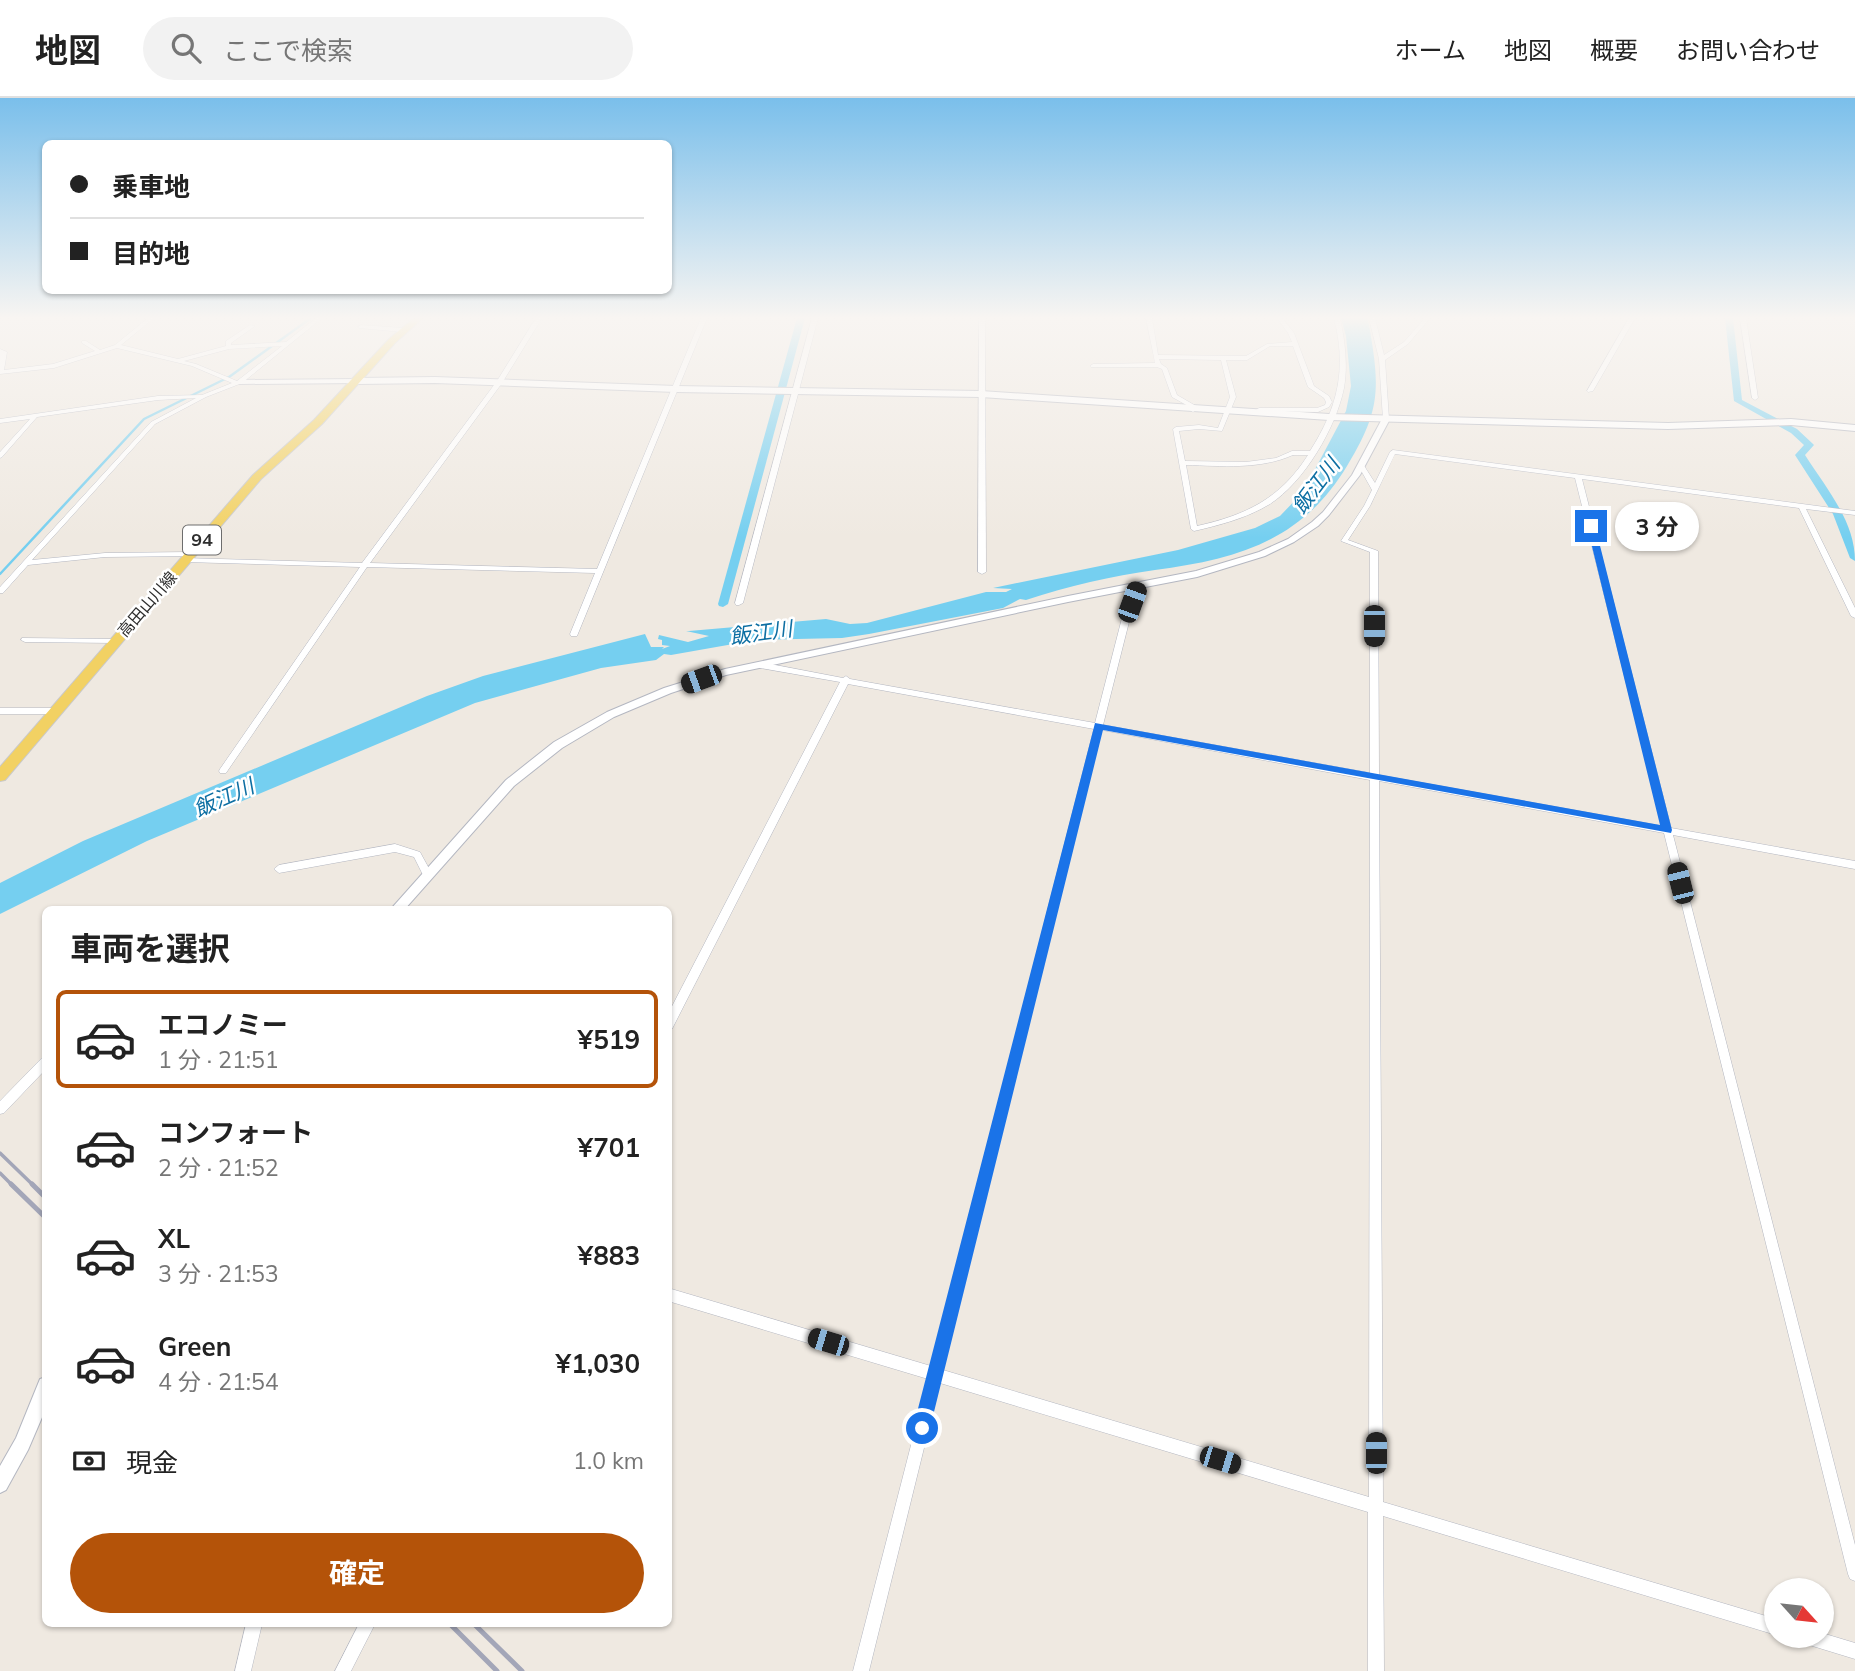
<!DOCTYPE html>
<html lang="ja">
<head>
<meta charset="utf-8">
<style>
  body { margin:0; font-family:Mulish,"Noto Sans JP",sans-serif; background:#f2f2f2; color:#222; height:100vh; display:flex; flex-direction:column; font-size:26px; white-space:nowrap }
  * { box-sizing:border-box; margin:0 }
  p { font-size:23px; color:#767676 }
  .icon { flex:none; width:38px; height:38px; fill:none; stroke:currentColor; stroke-width:2; stroke-linecap:round; stroke-linejoin:round }
  .map { position:relative; flex:1; overflow:hidden }
  .drawer { position:absolute; left:42px; top:808px; width:630px; height:721px; display:flex; flex-direction:column; background:#fff; border-radius:10px; box-shadow:0 2px 5px #0004 }
  .drawer>* { flex:none }
  .banner { position:absolute; left:42px; top:42px; width:630px; height:154px; border-radius:10px; box-shadow:0 2px 5px #0004; display:grid; align-content:center; height:154px; padding:0 28px; background:#fff }
  .needle { width:46px; rotate:117deg }
  .controls { position:absolute; left:1764px; top:1480px; display:grid; gap:14px }
  .controls a { display:grid; place-items:center; width:70px; height:70px; border-radius:50%; background:#fff; box-shadow:0 2px 5px #0004; font-size:35px }
  .end { position:absolute; width:32px; height:32px; margin:-16px; border:9px solid #1a73e8; background:#fff; box-shadow:0 0 0 4px #fff }
  .from { border-radius:50% }
  .bubble { position:absolute; height:49px; border-radius:24px; background:#fff; box-shadow:0 2px 5px #0004; font-size:23px; font-weight:700; line-height:49px; text-align:center }
  .car { position:absolute; width:21px; height:42px; margin:-21px -10px; border-radius:9px; box-shadow:0 0 5px 2px #0007; background:linear-gradient(#222 24%,#8ab4d8 0 40%,#222 0 76%,#8ab4d8 0 86%,#222 0) }
  .banner b { display:flex; align-items:center; gap:24px; height:66px; font-size:26px }
  .banner b+b { border-top:2px solid #e0e0e0 }
  .banner i { width:18px; height:18px; background:#222 }
  ul { padding:0; list-style:none }
  li { display:flex; align-items:center; gap:21px; height:98px; margin:0 14px 10px; padding:0 14px; border:4px solid transparent; border-radius:10px }
  li div { flex:1 }
  li b { display:block; font-size:26px }
  li em { font-style:normal; font-weight:700 }
  li.active { border-color:#b45309 }
  li>.icon { width:63px; height:63px; stroke-width:1.5 }
  h2 { padding:0 28px; font-size:32px; line-height:84px }
  .pay { display:flex; align-items:center; gap:18px; height:77px; padding:0 28px; font-size:26px }
  .pay p { margin-inline-start:auto }
  .button { display:flex; gap:14px; margin-top:auto; padding:14px 28px }
  .button a { flex:1; height:80px; border-radius:42px; background:#b45309; color:#fff; font-size:28px; font-weight:700; line-height:80px; text-align:center }
  header { display:flex; align-items:center; gap:42px; box-sizing:border-box; height:98px; padding:0 35px; background:#fff; border-bottom:2px solid #e0e0e0 }
  header strong { font-size:33px }
  nav { display:flex; gap:38px; margin-inline-start:auto; font-size:24px }
  .search { width:490px; height:63px; background:#f2f2f2; display:flex; align-items:center; gap:18px; box-sizing:border-box; padding:0 24px; border-radius:38px; color:#767676; font-size:26px }
  .map>svg:first-child { display:block }
  .water { fill:#75cff0 }
  .lines { fill:none; stroke-linecap:round; stroke-linejoin:round }
  .stream { stroke:#75cff0; stroke-width:2.5 }
  .canal { fill:#75cff0; fill-rule:evenodd }
  .minor-casing { stroke:#b4b7c1; stroke-width:1 }
  .tertiary-casing { stroke:#b4b7c1; stroke-width:2 }
  .secondary-casing { stroke:#b4b7c1; stroke-width:2 }
  .primary-casing { stroke:#c9c9c9; stroke-width:2 }
  .minor { fill:#fff; fill-rule:evenodd }
  .tertiary { fill:#fff; fill-rule:evenodd }
  .secondary { fill:#fff; fill-rule:evenodd }
  .primary { fill:#f2d163; fill-rule:evenodd }
  .rail-far1 { stroke:#a3a6b8; stroke-width:3.5 }
  .rail { stroke:#a3a6b8; stroke-width:5 }
  .route { fill:#1a73e8 }
  .labels { text-anchor:middle; stroke-width:5; stroke-linejoin:round; paint-order:stroke }
  .far-street-label { font-size:16px; fill:#2e2e2e; stroke:#fff }
  .shield { fill:#fff; stroke:#6d6d6d; stroke-width:2 }
  .shield-label { font-size:18px; font-weight:bold; fill:#2e2e2e }
  .water-label { font-size:21px; font-style:italic; fill:#0d6fa3; stroke:#fff }
</style>
</head>
<body>
<header>
<strong>地図</strong>
<div class="search"><svg class="icon" aria-label="search" viewBox="0 0 24 24"><circle cx="10" cy="10" r="6"/><path d="M15 15l6 6"/></svg>ここで検索</div>
<nav><a>ホーム</a><a>地図</a><a>概要</a><a>お問い合わせ</a></nav>
</header>
<div class="map">
<svg width="1855" height="1573" viewBox="0 0 1855 1573">
  <rect width="100%" height="100%" fill="#efe9e1"/>
  <path class="water" d="M 1341,220 L 1367,220 L 1369,227 C 1380,290 1381,312 1347,368 C 1302,443 1237,461 1155,472 C 1112,478 1068,488 1026,502 L 1020,501 L 1003,510 L 869,536 L 842,540 L 756,542 L 671,557 L 664,556 L 656,562 L 601,570 L 475,605 L 147,743 L 0,816 L 0,785 L 83,743 L 427,598 L 483,578 L 645,536 L 651,549 L 664,549 L 662,551 L 670,548 L 662,547 L 662,542 L 658,541 L 659,537 L 688,544 L 709,538 L 686,533 L 689,533 L 826,521 L 850,526 L 867,525 L 986,494 L 1006,494 L 1012,491 L 993,490 L 1178,452 L 1255,430 L 1280,418 L 1303,394 L 1346,313 L 1351,288 L 1346,238 Z"/>
  <g class="lines">
    <path class="stream" d="M 0,476 L 144,321 L 229,279 L 311,220"/>
    <g class="canal">
      <path d="M 797,220 L 805,220 L 728,506 L 723,509 L 719,508 L 718,506 Z"/>
      <path d="M 1725,220 L 1733,220 L 1742,302 L 1797,331 L 1812,345 L 1814,347 L 1805,357 C 1826,390 1855,423 1855,463 L 1850,460 L 1833,416 L 1795,357 L 1804,347 L 1791,335 L 1734,303 Z"/>
    </g>
    <defs>
      <g id="minor">
        <path d="M 148,220 L 154,220 L 121,247 L 178,261 L 226,248 L 226,243 L 250,227 L 255,228 L 231,245 L 231,247 L 286,244 L 316,220 L 322,220 L 242,285 L 206,299 L 155,326 L 32,462 L 105,455 L 190,454 L 194,456 L 193,458 L 105,459 L 28,467 L 3,495 L 0,495 L 0,489 L 151,324 L 196,300 L 158,302 L 37,319 L 2,359 L 0,360 L 0,354 L 30,321 L 0,325 L 0,321 L 158,298 L 202,297 L 232,285 L 192,268 L 117,250 L 54,270 L 0,276 L 0,251 L 7,254 L 4,272 L 53,266 L 95,253 L 82,245 L 82,243 L 86,243 L 100,252 L 115,247 ZM 282,248 L 237,283 L 196,266 L 184,263 L 229,251 Z"/>
        <path d="M 536,220 L 542,220 L 502,285 L 370,465 L 597,471 L 701,220 L 707,220 L 577,538 L 571,538 L 570,536 L 595,475 L 367,469 L 226,675 L 220,675 L 219,673 L 220,671 L 360,469 L 185,464 L 182,464 L 182,460 L 362,465 L 497,283 Z"/>
        <path d="M 812,220 L 818,220 L 743,505 L 739,507 L 736,507 L 735,505 Z"/>
        <path d="M 979,220 L 985,220 L 986,474 L 982,476 L 978,474 Z"/>
        <path d="M 1146,220 L 1152,220 L 1158,257 L 1246,258 L 1267,246 L 1292,244 L 1288,235 L 1277,220 L 1282,220 L 1294,235 L 1314,288 L 1329,298 L 1332,304 L 1329,309 L 1318,314 L 1257,313 L 1256,312 L 1259,310 L 1317,310 L 1325,307 L 1326,304 L 1324,300 L 1308,289 L 1293,248 L 1270,248 L 1247,262 L 1226,262 L 1236,299 L 1222,333 L 1199,331 L 1179,333 L 1185,363 L 1246,364 L 1276,360 L 1292,353 L 1310,353 C 1338,309 1347,271 1334,220 L 1340,220 C 1345,243 1348,267 1344,290 C 1336,330 1304,384 1270,406 C 1247,420 1220,427 1194,433 L 1191,431 L 1173,331 L 1176,329 L 1199,327 L 1218,330 L 1230,299 L 1221,262 L 1159,261 L 1161,266 L 1167,270 L 1177,297 L 1196,308 L 1196,312 L 1193,314 L 1190,312 L 1190,309 L 1172,299 L 1162,271 L 1157,269 L 1091,269 L 1090,268 L 1093,266 L 1155,265 ZM 1293,357 L 1308,357 C 1280,401 1246,417 1197,428 L 1186,367 C 1221,368 1260,372 1293,357 Z"/>
        <path d="M 1369,220 L 1375,220 L 1384,257 L 1404,244 L 1425,220 L 1430,220 L 1408,246 L 1385,262 L 1389,321 L 1386,323 L 1383,321 L 1379,261 Z"/>
        <path d="M 1629,220 L 1635,220 L 1593,293 L 1588,294 L 1587,293 Z"/>
        <path d="M 1740,220 L 1746,220 L 1758,300 L 1755,302 L 1752,300 Z"/>
        <path d="M 361,227 L 403,230 L 406,232 L 403,234 L 359,230 L 358,229 Z"/>
        <path d="M 1393,352 L 1855,413 L 1855,417 L 1806,411 L 1855,510 L 1855,520 L 1851,518 L 1799,410 L 1582,381 L 1671,730 L 1855,763 L 1855,771 L 1673,737 L 1855,1447 L 1855,1483 L 1850,1481 L 1848,1476 L 1664,735 L 1379,683 L 1383,1404 L 1776,1521 L 1776,1537 L 1383,1418 L 1384,1573 L 1368,1573 L 1368,1414 L 940,1285 L 869,1573 L 853,1573 L 928,1281 L 668,1203 L 668,1190 L 931,1268 L 1094,631 L 848,586 L 672,931 L 668,932 L 668,916 L 840,584 L 760,570 L 756,567 L 760,564 L 843,580 L 846,578 L 850,581 L 1095,625 L 1122,520 L 1134,488 L 1138,486 L 1142,488 L 1130,520 L 1103,627 L 1370,675 L 1370,454 L 1341,443 L 1364,408 L 1372,392 L 1358,367 L 1363,366 L 1375,385 L 1390,354 ZM 1395,356 L 1575,380 L 1662,728 L 1379,677 L 1378,453 L 1348,442 L 1370,408 ZM 1102,632 L 1370,682 L 1369,1399 L 943,1272 Z"/>
        <path d="M 22,540 L 116,541 L 120,543 L 116,545 L 25,544 L 21,542 Z"/>
        <path d="M 0,610 L 56,610 L 60,613 L 56,616 L 0,616 Z"/>
        <path d="M 395,746 L 420,754 L 432,776 L 430,779 L 424,779 L 414,759 L 395,754 L 279,775 L 274,771 L 279,767 Z"/>
        <path d="M 46,958 L 46,971 L 4,1015 L 0,1016 L 0,1003 L 42,960 Z"/>
        <path d="M 246,1526 L 262,1526 L 251,1573 L 235,1573 Z"/>
        <path d="M 359,1526 L 375,1526 L 351,1573 L 335,1573 Z"/>
        <path d="M 1822,1535 L 1855,1545 L 1855,1561 L 1806,1546 L 1801,1543 L 1798,1538 L 1822,1538 Z"/>
      </g>
      <g id="tertiary">
        <path d="M 357,281 L 361,283 L 360,285 L 240,286 L 236,284 L 240,282 Z"/>
        <path d="M 1383,319 L 1390,321 L 1360,377 L 1329,417 L 1318,428 L 1294,444 L 1265,458 L 1197,479 L 1068,504 L 726,577 L 671,595 L 614,619 L 562,650 L 514,688 L 404,812 L 390,812 L 506,682 L 554,644 L 607,614 L 664,590 L 725,571 L 1068,498 L 1196,473 L 1259,454 L 1288,441 L 1312,424 L 1323,414 L 1352,377 Z"/>
        <path d="M 46,1279 L 46,1310 L 28,1352 L 6,1392 L 0,1395 L 0,1368 L 16,1340 L 40,1281 Z"/>
      </g>
      <path id="secondary" d="M 435,279 L 676,288 L 981,293 L 1329,316 L 1668,325 L 1791,321 L 1855,327 L 1855,333 L 1791,327 L 1668,331 L 1329,322 L 981,299 L 676,294 L 435,285 L 357,286 L 353,283 L 357,280 Z"/>
      <path id="primary" d="M 414,220 L 423,220 L 395,245 L 322,326 L 261,381 L 5,682 L 0,683 L 0,669 L 253,377 L 314,322 L 389,241 Z"/>
    </defs>
    <use href="#minor" class="minor-casing"/>
    <use href="#tertiary" class="tertiary-casing"/>
    <use href="#secondary" class="secondary-casing"/>
    <use href="#primary" class="primary-casing"/>
    <use href="#minor" class="minor"/>
    <use href="#tertiary" class="tertiary"/>
    <use href="#secondary" class="secondary"/>
    <use href="#primary" class="primary"/>
    <g class="rail-far1">
      <path d="M 0,1055 L 34,1088"/>
      <path d="M 0,1075 L 13,1088"/>
    </g>
    <g class="rail">
      <path d="M 11,1086 L 46,1120"/>
      <path d="M 32,1086 L 46,1100"/>
      <path d="M 450,1526 L 497,1573"/>
      <path d="M 474,1526 L 522,1573"/>
    </g>
  </g>
  <linearGradient id="sky" x2="0" y2="1"><stop stop-color="#7abfeb"/><stop offset="0.5" stop-color="#f8f5f2"/><stop offset="1" stop-color="#f8f5f2" stop-opacity="0"/></linearGradient>
  <rect width="1855" height="440" fill="url(#sky)"/>
  <path class="route" d="M 1591,426 L 1595,428 L 1672,732 L 1671,735 L 1103,632 L 930,1330 L 927,1336 L 922,1339 L 916,1336 L 913,1330 L 1095,625 L 1660,727 L 1587,428 Z"/>
  <g class="labels">
    <g class="far-street-label">
      <text transform="translate(147 506) rotate(-49)" y="6">高田山川線</text>
    </g>
    <rect class="shield" x="183" y="427.5" width="38" height="29" rx="5"/>
    <g class="shield-label">
      <text x="202" y="448">94</text>
    </g>
    <g class="water-label">
      <text transform="translate(1316 388) rotate(-53)" y="7">飯江川</text>
      <text transform="translate(761 535) rotate(-8)" y="7">飯江川</text>
      <text transform="translate(224 700) rotate(-24)" y="7">飯江川</text>
    </g>
  </g>
</svg>
<div class="controls">
<a><svg class="needle" viewBox="-14 -14 28 28"><path d="M0-13l5 13h-10z" fill="#e53935"/><path d="M0 13l5-13h-10z" fill="#767676"/></svg></a>
</div>
<i class="end from" style="left:922px;top:1330px"></i>
<i class="end" style="left:1591px;top:428px"></i>
<div class="bubble" style="left:1615px;top:404px;width:84px">3 分</div>
<i class="car" style="left:1132px;top:504px;rotate:20deg"></i>
<i class="car" style="left:1374px;top:528px;rotate:180deg"></i>
<i class="car" style="left:701px;top:581px;rotate:250deg"></i>
<i class="car" style="left:1680px;top:785px;rotate:346deg"></i>
<i class="car" style="left:828px;top:1244px;rotate:287deg"></i>
<i class="car" style="left:1376px;top:1355px;rotate:0deg"></i>
<i class="car" style="left:1220px;top:1362px;rotate:107deg"></i>
<div class="banner">
<b><i class="from"></i>乗車地</b>
<b><i></i>目的地</b>
</div>
<section class="drawer">
<h2>車両を選択</h2>
<ul>
<li class="active"><svg class="icon" aria-label="car" viewBox="0 0 24 24"><path d="M5 17H2v-5l4-1 3-4h7l3 4 3 1v5h-3M9 17h6M6 11h13"/><circle cx="7" cy="17" r="2"/><circle cx="17" cy="17" r="2"/></svg><div><b>エコノミー</b><p>1 分 · 21:51</p></div><em>¥519</em></li>
<li><svg class="icon" aria-label="car" viewBox="0 0 24 24"><path d="M5 17H2v-5l4-1 3-4h7l3 4 3 1v5h-3M9 17h6M6 11h13"/><circle cx="7" cy="17" r="2"/><circle cx="17" cy="17" r="2"/></svg><div><b>コンフォート</b><p>2 分 · 21:52</p></div><em>¥701</em></li>
<li><svg class="icon" aria-label="car" viewBox="0 0 24 24"><path d="M5 17H2v-5l4-1 3-4h7l3 4 3 1v5h-3M9 17h6M6 11h13"/><circle cx="7" cy="17" r="2"/><circle cx="17" cy="17" r="2"/></svg><div><b>XL</b><p>3 分 · 21:53</p></div><em>¥883</em></li>
<li><svg class="icon" aria-label="car" viewBox="0 0 24 24"><path d="M5 17H2v-5l4-1 3-4h7l3 4 3 1v5h-3M9 17h6M6 11h13"/><circle cx="7" cy="17" r="2"/><circle cx="17" cy="17" r="2"/></svg><div><b>Green</b><p>4 分 · 21:54</p></div><em>¥1,030</em></li>
</ul>
<div class="pay"><svg class="icon" aria-label="cash" viewBox="0 0 24 24"><path d="M3 7h18v10H3z"/><circle cx="12" cy="12" r="2"/></svg>現金<p>1.0 km</p></div>
<div class="button"><a>確定</a></div>
</section>
</div>
</body>
</html>
